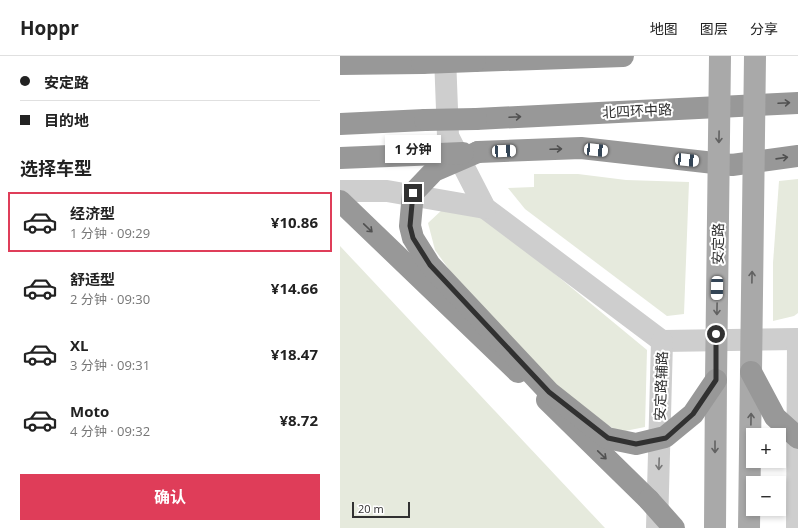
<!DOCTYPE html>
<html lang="zh">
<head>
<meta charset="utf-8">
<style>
  body { margin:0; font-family:"Open Sans","Noto Sans SC",sans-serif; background:#f6f6f6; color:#222; height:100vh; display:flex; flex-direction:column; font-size:15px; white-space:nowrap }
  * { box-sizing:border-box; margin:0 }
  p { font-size:13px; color:#767676 }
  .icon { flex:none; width:22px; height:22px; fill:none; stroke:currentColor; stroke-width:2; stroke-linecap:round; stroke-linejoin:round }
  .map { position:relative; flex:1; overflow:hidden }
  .panel { display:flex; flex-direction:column; background:#fff; width:340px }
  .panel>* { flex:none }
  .top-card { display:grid; align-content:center; height:88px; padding:0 20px; background:#fff }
  .tools { position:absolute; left:406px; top:372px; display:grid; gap:8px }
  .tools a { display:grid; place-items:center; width:40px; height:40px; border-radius:0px; background:#fff; box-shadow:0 2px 6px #0003; font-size:20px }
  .scale { position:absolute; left:12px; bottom:10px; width:58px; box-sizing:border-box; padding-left:4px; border:2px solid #313131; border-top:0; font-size:11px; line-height:14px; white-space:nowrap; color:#313131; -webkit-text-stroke:3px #fff; paint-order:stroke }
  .end { position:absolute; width:18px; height:18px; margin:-9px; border:5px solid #313131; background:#fff; box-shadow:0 0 0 2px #fff }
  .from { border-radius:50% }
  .bubble { position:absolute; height:28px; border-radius:0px; background:#fff; box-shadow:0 2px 6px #0003; font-size:13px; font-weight:700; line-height:28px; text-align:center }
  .car { position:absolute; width:12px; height:24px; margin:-12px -6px; border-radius:5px; box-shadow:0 0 3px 1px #0007; background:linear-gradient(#fff 24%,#345 0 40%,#fff 0 76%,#345 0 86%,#fff 0) }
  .top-card b { display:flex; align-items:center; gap:14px; height:38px; font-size:15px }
  .top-card b+b { border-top:1px solid #e0e0e0 }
  .top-card i { width:10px; height:10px; background:#222 }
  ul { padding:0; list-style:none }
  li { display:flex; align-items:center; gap:12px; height:60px; margin:0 8px 6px; padding:0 12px; border:2px solid transparent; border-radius:0px }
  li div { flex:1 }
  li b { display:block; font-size:15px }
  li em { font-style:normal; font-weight:700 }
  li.active { border-color:#df3d59 }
  li>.icon { width:36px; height:36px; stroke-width:1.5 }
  h2 { padding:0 20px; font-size:18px; line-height:48px }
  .primary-button { display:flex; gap:8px; margin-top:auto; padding:8px 20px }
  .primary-button a { flex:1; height:46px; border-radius:0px; background:#df3d59; color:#fff; font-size:16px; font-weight:700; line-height:46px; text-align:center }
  header { display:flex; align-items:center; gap:24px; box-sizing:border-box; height:56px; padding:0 20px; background:#fff; border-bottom:1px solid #e0e0e0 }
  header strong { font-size:19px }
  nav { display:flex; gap:22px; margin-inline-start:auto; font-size:14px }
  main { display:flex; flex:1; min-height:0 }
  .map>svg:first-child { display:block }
  .green { fill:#e6eadd }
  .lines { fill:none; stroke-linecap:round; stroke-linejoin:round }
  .minor { stroke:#cecece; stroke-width:22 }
  .major { stroke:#a9a9a9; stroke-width:22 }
  .highway { stroke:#989898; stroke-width:22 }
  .major-bridge { stroke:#a9a9a9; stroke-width:22 }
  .highway-bridge { stroke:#989898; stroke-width:22 }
  .oneway { stroke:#505050 }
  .oneway2 { stroke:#616161 }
  .oneway3 { stroke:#787878 }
  .route { stroke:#313131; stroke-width:5 }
  .labels { text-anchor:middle; stroke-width:4; stroke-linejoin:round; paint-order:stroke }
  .street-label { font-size:14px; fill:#313131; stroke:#fff }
</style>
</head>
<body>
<header>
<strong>Hoppr</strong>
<nav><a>地图</a><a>图层</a><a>分享</a></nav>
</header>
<main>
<section class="panel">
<div class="top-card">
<b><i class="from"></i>安定路</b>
<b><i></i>目的地</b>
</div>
<h2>选择车型</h2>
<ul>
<li class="active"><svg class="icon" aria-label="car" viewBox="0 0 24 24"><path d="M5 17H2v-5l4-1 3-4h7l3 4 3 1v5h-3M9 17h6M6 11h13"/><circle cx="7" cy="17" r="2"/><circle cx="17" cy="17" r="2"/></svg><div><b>经济型</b><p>1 分钟 · 09:29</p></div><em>¥10.86</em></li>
<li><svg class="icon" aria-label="car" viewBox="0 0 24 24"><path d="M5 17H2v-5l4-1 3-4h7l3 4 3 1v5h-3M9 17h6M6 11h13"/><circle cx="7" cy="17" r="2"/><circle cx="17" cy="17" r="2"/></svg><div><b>舒适型</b><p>2 分钟 · 09:30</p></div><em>¥14.66</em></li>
<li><svg class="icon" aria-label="car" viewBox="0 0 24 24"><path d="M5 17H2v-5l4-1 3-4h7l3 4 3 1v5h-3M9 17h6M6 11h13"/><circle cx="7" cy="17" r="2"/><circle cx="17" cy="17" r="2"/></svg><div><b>XL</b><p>3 分钟 · 09:31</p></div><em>¥18.47</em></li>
<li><svg class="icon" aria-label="car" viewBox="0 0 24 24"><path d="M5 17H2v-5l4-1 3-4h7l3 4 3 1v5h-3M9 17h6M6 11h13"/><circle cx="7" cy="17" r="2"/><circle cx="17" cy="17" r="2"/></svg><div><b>Moto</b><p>4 分钟 · 09:32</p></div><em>¥8.72</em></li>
</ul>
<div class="primary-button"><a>确认</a></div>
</section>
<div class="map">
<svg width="458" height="472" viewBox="0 0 458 472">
  <rect width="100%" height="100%" fill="#fff"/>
  <g class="green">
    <path d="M 194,118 L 238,118 L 286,124 L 349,126 L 344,258 L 327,260 L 185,153 L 168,132 L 194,131 Z"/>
    <path d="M 458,123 L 458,257 L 454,260 L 433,265 L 433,207 L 439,125 Z"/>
    <path d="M 103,153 L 131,155 L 152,166 L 307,294 L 305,371 L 280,376 L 255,362 L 227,343 L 126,237 L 95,194 L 88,167 Z"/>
    <path d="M 0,190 L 265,472 L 0,472 Z"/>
  </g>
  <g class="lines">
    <g class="minor">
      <path d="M 105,0 L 108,80 L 145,152 L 322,285 L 458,283"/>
      <path d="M 0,135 L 47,135 L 145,152"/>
      <path d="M 317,472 L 322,285"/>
      <path d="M 457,472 L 458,284"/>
    </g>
    <g class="major">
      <path d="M 375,472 L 376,324"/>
      <path d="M 409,472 L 411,316"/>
    </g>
    <g class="highway">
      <path d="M 135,5 L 283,0"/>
      <path d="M 0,8 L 82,7"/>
      <path d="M 136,63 L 458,47"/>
      <path d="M 0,68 L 85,64"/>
      <path d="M 138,96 L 241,92 L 392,109 L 458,100"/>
      <path d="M 0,145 L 178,316"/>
      <path d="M 207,344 L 309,444"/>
    </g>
    <g class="major-bridge">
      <path d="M 411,316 L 415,0"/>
      <path d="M 376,324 L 380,0"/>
    </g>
    <g class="highway-bridge">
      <path d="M 82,7 L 135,5"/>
      <path d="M 85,64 L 136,63"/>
      <path d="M 138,96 L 94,115 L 73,137 L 70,170 L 73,182 L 90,209 L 209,336 L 267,382 L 296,388 L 325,381 L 353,358 L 376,324"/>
      <path d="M 0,102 L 123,97"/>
      <path d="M 411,316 L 435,361 L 458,382"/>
      <path d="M 309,444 L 334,472"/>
    </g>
  </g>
  <defs><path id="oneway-shaft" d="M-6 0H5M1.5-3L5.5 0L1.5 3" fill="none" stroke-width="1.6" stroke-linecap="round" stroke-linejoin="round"/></defs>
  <g class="oneway">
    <use href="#oneway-shaft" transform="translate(444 47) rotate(-3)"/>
    <use href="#oneway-shaft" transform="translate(175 61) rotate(-3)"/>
    <use href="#oneway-shaft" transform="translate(216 93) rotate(-2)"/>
    <use href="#oneway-shaft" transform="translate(442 102) rotate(-8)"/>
    <use href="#oneway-shaft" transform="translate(28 172) rotate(44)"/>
    <use href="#oneway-shaft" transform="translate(262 399) rotate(44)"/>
  </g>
  <g class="oneway2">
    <use href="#oneway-shaft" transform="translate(379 81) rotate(91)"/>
    <use href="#oneway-shaft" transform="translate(412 221) rotate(-89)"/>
    <use href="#oneway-shaft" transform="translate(377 253) rotate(91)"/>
    <use href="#oneway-shaft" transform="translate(411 363) rotate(-89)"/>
    <use href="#oneway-shaft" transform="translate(375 391) rotate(90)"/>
  </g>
  <use class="oneway3" href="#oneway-shaft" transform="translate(319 408) rotate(92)"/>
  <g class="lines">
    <path class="route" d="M 73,137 L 70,170 L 73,182 L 90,209 L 209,336 L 268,382 L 296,388 L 326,382 L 353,358 L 376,324 L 376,278"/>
  </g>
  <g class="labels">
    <g class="street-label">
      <text transform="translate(297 55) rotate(-3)" y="5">北四环中路</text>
      <text transform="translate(378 188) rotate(-89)" y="5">安定路</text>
      <text transform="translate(321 330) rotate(-88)" y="5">安定路辅路</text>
    </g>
  </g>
</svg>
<div class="tools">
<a>+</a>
<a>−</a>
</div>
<div class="scale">20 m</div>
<i class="end from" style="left:376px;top:278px"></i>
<i class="end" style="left:73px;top:137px"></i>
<div class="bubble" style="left:45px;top:79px;width:56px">1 分钟</div>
<i class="car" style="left:256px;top:94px;rotate:96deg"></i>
<i class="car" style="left:164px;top:95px;rotate:87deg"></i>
<i class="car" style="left:347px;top:104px;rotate:96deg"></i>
<i class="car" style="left:377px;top:232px;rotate:181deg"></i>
</div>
</main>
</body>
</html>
